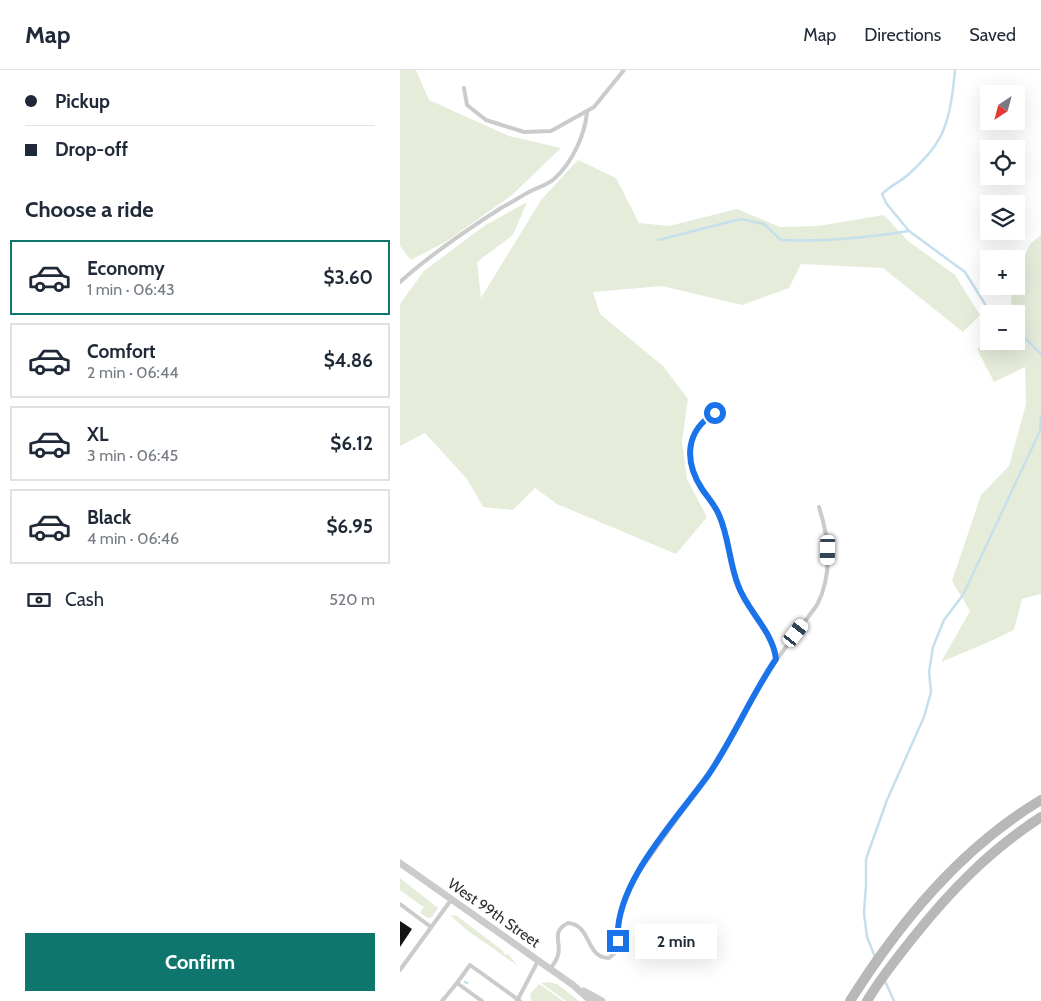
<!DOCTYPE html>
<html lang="en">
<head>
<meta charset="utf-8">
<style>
  body { margin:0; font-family:Cabin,sans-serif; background:#f2f2f3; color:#1f2937; height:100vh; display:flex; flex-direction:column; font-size:19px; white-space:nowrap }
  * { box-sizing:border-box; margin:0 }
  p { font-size:16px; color:#747a83 }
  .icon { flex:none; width:28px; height:28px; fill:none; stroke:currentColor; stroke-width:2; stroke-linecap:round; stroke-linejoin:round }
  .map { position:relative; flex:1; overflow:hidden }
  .panel { display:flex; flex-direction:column; background:#fff; width:400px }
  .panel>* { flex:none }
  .guide { display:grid; align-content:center; height:110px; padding:0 25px; background:#fff }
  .needle { width:32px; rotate:216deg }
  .controls { position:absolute; left:580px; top:15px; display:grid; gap:10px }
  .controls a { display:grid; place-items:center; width:45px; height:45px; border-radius:0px; background:#fff; box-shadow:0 5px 20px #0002; font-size:25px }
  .end { position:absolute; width:22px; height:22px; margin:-11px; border:6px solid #1a73e8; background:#fff; box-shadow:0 0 0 2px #fff }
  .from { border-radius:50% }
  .bubble { position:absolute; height:35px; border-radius:0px; background:#fff; box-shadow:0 5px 20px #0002; font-size:16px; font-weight:700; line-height:35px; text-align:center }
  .car { position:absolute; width:15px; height:30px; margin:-15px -8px; border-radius:6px; box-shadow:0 0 4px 1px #0007; background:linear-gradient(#fff 24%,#345 0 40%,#fff 0 76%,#345 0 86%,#fff 0) }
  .guide b { display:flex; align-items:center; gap:18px; height:48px; font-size:19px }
  .guide b+b { border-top:1px solid #e0e1e3 }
  .guide i { width:12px; height:12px; background:#1f2937 }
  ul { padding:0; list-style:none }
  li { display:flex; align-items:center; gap:15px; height:75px; margin:0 10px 8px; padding:0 15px; border:2px solid #e0e1e3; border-radius:0px }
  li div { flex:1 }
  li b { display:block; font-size:19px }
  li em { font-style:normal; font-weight:700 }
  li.selected { border-color:#0f766e }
  li>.icon { width:45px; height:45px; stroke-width:1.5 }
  h2 { padding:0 25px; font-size:22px; line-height:60px }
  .pay { display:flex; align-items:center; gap:12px; height:55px; padding:0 25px; font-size:19px }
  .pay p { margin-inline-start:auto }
  .cta { display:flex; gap:10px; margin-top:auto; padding:10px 25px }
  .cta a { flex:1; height:58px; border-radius:0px; background:#0f766e; color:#fff; font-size:20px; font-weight:700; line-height:58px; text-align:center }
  header { display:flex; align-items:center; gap:30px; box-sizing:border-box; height:70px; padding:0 25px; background:#fff; border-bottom:1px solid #e0e1e3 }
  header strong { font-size:24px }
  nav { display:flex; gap:28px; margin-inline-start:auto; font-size:18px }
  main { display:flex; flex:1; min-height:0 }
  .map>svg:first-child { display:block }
  .green { fill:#e5ecda }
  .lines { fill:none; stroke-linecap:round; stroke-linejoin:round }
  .stream { stroke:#c5e0ed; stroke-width:2.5 }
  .building { fill:#151515 }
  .service { stroke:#cbcbcb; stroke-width:4 }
  .minor { stroke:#cbcbcb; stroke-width:7 }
  .secondary { stroke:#b8b8b8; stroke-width:10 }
  .route { stroke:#1a73e8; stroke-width:6 }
  .labels { text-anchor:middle; stroke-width:5; stroke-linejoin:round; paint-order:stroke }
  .street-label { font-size:15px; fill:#2e2e2e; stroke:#fff }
</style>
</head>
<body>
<header>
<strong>Map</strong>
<nav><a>Map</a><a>Directions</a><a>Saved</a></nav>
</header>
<main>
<section class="panel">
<div class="guide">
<b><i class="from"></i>Pickup</b>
<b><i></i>Drop-off</b>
</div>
<h2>Choose a ride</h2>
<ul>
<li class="selected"><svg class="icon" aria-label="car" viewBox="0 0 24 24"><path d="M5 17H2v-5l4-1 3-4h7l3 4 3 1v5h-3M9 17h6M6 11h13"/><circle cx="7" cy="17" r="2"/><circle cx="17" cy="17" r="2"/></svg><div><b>Economy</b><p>1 min · 06:43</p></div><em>$3.60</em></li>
<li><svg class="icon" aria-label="car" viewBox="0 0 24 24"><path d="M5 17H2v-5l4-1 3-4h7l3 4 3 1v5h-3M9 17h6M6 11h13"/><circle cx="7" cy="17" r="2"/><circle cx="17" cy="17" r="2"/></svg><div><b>Comfort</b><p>2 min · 06:44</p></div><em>$4.86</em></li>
<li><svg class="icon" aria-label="car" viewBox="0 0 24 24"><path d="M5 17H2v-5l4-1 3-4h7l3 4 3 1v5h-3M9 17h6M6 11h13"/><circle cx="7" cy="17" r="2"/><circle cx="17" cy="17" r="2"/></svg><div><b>XL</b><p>3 min · 06:45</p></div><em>$6.12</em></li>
<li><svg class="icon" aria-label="car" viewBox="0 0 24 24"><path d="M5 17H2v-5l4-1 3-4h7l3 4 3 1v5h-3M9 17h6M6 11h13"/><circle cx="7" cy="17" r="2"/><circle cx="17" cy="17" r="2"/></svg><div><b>Black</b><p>4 min · 06:46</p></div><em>$6.95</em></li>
</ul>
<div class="pay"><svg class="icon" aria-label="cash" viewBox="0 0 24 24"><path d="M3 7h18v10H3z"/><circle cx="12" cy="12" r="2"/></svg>Cash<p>520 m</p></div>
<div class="cta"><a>Confirm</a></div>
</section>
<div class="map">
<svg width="641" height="931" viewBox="0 0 641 931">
  <rect width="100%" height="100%" fill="#fff"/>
  <g class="green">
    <path d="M 0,0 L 16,0 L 29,30 L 109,66 L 161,78 L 112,125 L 47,171 L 11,190 L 0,176 Z"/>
    <path d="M 178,90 L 216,108 L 239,153 L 269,156 L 337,139 L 380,157 L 418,156 L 484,145 L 508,171 L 555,205 L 580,245 L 563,262 L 483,198 L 401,194 L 389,218 L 342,235 L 262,216 L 193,222 L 200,244 L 263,296 L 288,329 L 282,371 L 287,409 L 307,447 L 276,484 L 157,434 L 135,418 L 113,440 L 83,437 L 67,409 L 25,363 L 0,376 L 0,234 L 24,201 L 84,156 L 127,132 L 113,165 L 77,192 L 81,228 L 141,130 Z"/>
    <path d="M 641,165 L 641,524 L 622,529 L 614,560 L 584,574 L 541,592 L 570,541 L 552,511 L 581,425 L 609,396 L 626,334 L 625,297 L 594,312 L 577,279 L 589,269 L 589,271 L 616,271 L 616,244 L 608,244 L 611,238 L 612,216 L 616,216 L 616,205 L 630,174 Z"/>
    <path d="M 0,808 L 38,838 L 32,847 L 28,848 L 20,843 L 24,836 L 22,836 L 0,820 Z"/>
    <path d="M 50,845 L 57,846 L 102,880 L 105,885 L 108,884 L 118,896 L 68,861 Z"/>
    <path d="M 148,912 L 157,914 L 179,931 L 166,931 L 141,913 Z"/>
    <path d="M 139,914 L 142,916 L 163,931 L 131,931 L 130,924 Z"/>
  </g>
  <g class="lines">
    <g class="stream">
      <path d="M 555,0 C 553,20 551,42 543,61 C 537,76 522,92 510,103 C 502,111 491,115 482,124 L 486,133 L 509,161 L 565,202 L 590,242 L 594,244"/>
      <path d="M 258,170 L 341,149 L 364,154 L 381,170 C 424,172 466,168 509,161"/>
      <path d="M 616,259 L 641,284"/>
      <path d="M 475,887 L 467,867 L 464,843 L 466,815 L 466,789 L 487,730 L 524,647 L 531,622 L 529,602 L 533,577 L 544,550 L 563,525 L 640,361 L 641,347"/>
      <path d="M 485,911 L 494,931"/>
      <path d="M 65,912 L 67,913"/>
    </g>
  </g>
  <path class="building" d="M 0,851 L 12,859 L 0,877 Z"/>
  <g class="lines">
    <g class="service">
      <path d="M 64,18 L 67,35 L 86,50 L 124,62 L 151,61 L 194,37 L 224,0"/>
      <path d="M 0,212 C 31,184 65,161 101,138 C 111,133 121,126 131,121 C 139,117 147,115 154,109 C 172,93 185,65 187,42"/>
      <path d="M 315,343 C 285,361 284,391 302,419 C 308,428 314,435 319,445 C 329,467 329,492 338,515 C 348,541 373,561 376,589"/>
      <path d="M 0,834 L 31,857"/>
      <path d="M 150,899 C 153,895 157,890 158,885 C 162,873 150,862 168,853 C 192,855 185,888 209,888 L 217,881 L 219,847 L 224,829 L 233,810 L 309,704 L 369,600 L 417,535 C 433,504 429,468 419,437"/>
      <path d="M 0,900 L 51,830"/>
      <path d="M 57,913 L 70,895 L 120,931"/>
      <path d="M 42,931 L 57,913 L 82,931"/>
      <path d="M 117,931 L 138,891"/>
    </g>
    <g class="minor">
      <path d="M 0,793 L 173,915 L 191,931"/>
      <path d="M 184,921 L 202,931"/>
    </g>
    <g class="secondary">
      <path d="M 450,931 C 500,852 560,779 641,730"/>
      <path d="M 467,931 C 480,909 496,889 512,869 C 550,821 589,781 641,747"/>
    </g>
  </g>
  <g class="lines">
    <path class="route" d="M 218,871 C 213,814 278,748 309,704 C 334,667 351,626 376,589 C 373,561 347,541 338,515 C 329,492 329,467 319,445 C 315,435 308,428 302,419 C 284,391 285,361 315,343"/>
  </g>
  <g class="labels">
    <g class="street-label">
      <text transform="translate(94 843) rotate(35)" y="5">West 99th Street</text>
    </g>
  </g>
</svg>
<div class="controls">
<a><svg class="needle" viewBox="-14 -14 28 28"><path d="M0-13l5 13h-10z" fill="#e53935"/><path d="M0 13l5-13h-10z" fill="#747a83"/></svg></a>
<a><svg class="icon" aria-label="locate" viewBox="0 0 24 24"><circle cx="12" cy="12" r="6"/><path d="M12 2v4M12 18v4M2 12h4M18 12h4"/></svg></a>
<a><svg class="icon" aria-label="layers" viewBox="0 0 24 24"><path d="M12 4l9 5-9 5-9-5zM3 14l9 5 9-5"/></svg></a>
<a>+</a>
<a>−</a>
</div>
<i class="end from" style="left:315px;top:343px"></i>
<i class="end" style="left:218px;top:871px"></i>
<div class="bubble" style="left:235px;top:854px;width:82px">2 min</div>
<i class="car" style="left:428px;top:480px;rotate:181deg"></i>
<i class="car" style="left:396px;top:563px;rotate:38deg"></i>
</div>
</main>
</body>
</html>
